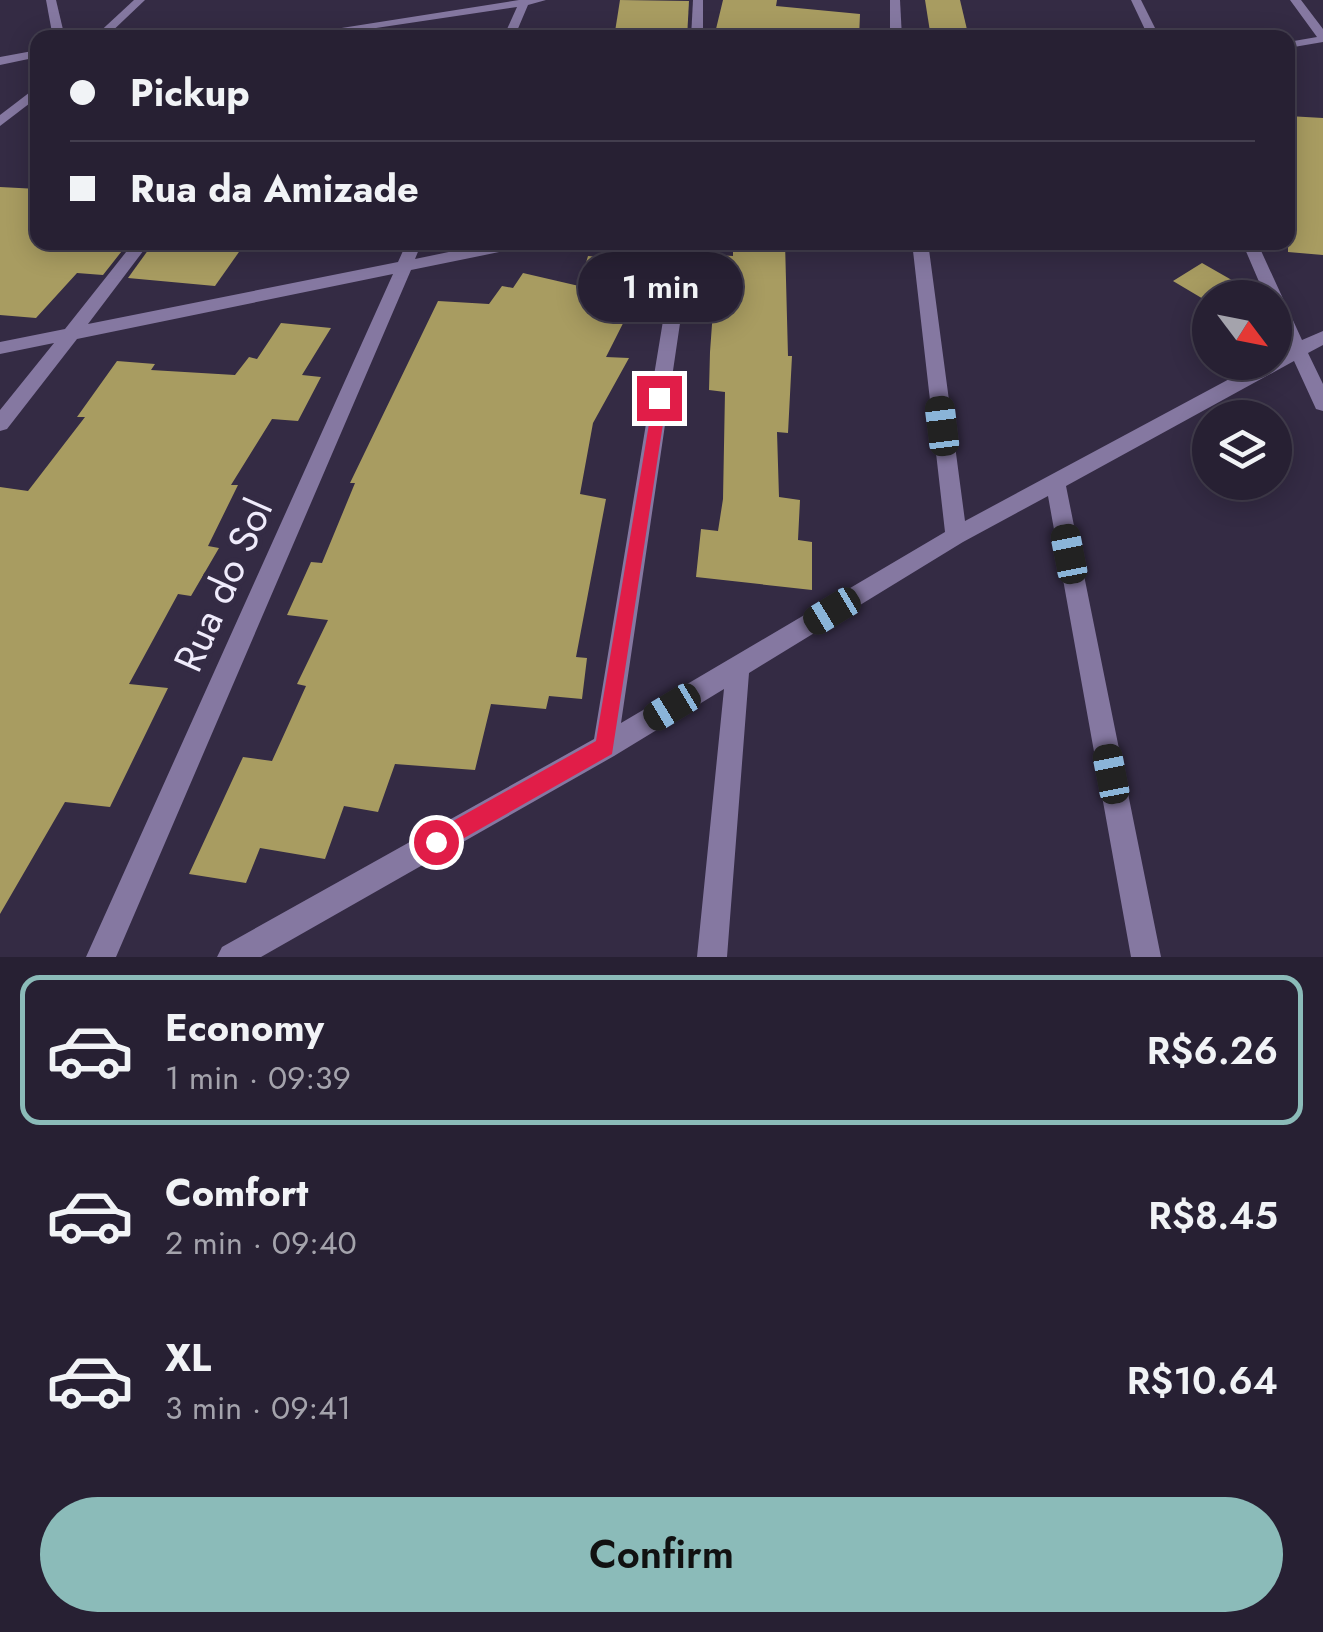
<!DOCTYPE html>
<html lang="en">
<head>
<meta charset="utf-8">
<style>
  body { margin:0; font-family:Jost,sans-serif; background:#2f283b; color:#f1f3f6; height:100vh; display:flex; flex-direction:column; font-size:38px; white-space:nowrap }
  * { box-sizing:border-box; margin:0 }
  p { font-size:32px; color:#a4a3ac }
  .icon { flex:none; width:55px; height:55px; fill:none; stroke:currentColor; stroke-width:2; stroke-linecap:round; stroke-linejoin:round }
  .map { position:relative; height:957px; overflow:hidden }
  .details { display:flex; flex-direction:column; background:#272033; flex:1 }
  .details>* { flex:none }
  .banner { position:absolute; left:30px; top:30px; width:1265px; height:220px; border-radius:20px; box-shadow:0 5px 25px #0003,0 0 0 2px #433e4e; display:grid; align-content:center; height:220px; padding:0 40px; background:#272033 }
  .needle { width:65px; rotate:122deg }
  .controls { position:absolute; left:1192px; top:280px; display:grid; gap:20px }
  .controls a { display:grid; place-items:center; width:100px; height:100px; border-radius:50%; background:#272033; box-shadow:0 5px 25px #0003,0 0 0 2px #433e4e; font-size:50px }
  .end { position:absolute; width:45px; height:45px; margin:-22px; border:12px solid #e11d48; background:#fff; box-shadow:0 0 0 5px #fff }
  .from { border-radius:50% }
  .bubble { position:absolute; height:70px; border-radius:35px; background:#272033; box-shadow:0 5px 25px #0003,0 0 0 2px #433e4e; font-size:32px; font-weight:600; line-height:70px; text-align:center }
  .car { position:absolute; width:30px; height:60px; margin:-30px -15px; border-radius:12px; box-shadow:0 0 8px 2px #0007; background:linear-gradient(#222 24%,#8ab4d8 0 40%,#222 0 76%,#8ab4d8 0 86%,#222 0) }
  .banner b { display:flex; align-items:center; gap:35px; height:95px; font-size:38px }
  .banner b+b { border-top:2px solid #433e4e }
  .banner i { width:25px; height:25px; background:#f1f3f6 }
  ul { padding:18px 0 0; list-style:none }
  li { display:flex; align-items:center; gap:30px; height:150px; margin:0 20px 15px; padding:0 20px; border:5px solid transparent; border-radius:20px }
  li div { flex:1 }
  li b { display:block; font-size:38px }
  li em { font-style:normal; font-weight:600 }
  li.current { border-color:#8bbbb9 }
  li>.icon { width:90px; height:90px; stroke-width:1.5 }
  .primary-button { display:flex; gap:20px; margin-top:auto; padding:20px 40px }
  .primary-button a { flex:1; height:115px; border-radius:60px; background:#8bbbb9; color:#111; font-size:40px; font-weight:600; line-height:115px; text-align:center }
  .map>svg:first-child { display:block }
  .building { fill:#a89c61 }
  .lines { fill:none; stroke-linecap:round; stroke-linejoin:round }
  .street { fill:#8578a1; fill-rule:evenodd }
  .route { fill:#e11d48 }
  .labels { text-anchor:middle; stroke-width:10; stroke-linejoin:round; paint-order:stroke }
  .street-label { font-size:40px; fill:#efebfb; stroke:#342b44 }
</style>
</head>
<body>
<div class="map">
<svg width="1323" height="957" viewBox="0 0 1323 957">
  <rect width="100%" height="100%" fill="#342b44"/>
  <g class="building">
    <path d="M 620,0 L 689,1 L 687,38 L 614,38 Z"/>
    <path d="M 723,0 L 777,0 L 776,6 L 860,14 L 859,38 L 734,38 L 734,32 L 716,29 Z"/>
    <path d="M 925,0 L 960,0 L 969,38 L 931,38 Z"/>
    <path d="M 1288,116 L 1323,118 L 1323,255 L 1288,252 Z"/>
    <path d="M 0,187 L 38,189 L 38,242 L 129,242 L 103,275 L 77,273 L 36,318 L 0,315 Z"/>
    <path d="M 154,242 L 246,242 L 215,286 L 128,278 Z"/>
    <path d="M 733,242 L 785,242 L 788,356 L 792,356 L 788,433 L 777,432 L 779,497 L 800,500 L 798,540 L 812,542 L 812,590 L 696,577 L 701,529 L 718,531 L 723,499 L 725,392 L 709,390 L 710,352 L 717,255 L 733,256 Z"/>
    <path d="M 588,256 L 654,262 L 606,357 L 629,358 L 593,423 L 580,494 L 606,499 L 576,657 L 587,658 L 582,699 L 549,696 L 546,709 L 491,704 L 475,770 L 395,764 L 378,812 L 344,806 L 325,859 L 260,848 L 246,883 L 189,874 L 243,757 L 272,761 L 306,686 L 297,684 L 328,620 L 287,615 L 311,562 L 322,563 L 355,483 L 350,483 L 438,301 L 489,304 L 502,286 L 513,288 L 523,273 L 579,286 Z"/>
    <path d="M 1202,263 L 1244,287 L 1228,298 L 1210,298 L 1210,303 L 1173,281 Z"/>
    <path d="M 281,323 L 331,328 L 302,375 L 321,377 L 298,421 L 272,419 L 231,485 L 238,485 L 208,546 L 219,548 L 191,596 L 178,594 L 129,684 L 168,688 L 110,807 L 65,802 L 0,914 L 0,487 L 28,491 L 85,417 L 77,417 L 117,361 L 155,364 L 151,370 L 235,375 L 249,357 L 257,359 Z"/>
  </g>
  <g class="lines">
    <g class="street">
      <path d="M 46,0 L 56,0 L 65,38 L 53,38 Z"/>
      <path d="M 134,0 L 145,0 L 105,38 L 93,38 Z"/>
      <path d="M 519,0 L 546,0 L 528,5 L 514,38 L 503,38 L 517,7 L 309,38 L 278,38 Z"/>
      <path d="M 693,0 L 703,0 L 703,38 L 691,38 Z"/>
      <path d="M 890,0 L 900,0 L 902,38 L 890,38 Z"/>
      <path d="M 1131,0 L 1141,0 L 1160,38 L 1149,38 Z"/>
      <path d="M 1290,0 L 1301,0 L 1323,29 L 1323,42 L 1288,48 L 1288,42 L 1317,37 Z"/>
      <path d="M 38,50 L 38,57 L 0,65 L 0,57 Z"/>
      <path d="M 38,86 L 38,97 L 0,126 L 0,115 Z"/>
      <path d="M 134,242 L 150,242 L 88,324 L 398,262 L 407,242 L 422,242 L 415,259 L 497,242 L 531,242 L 524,247 L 411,270 L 116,957 L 86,957 L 393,274 L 77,339 L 7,429 L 0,431 L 0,410 L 54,343 L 0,354 L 0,342 L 65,329 Z"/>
      <path d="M 676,242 L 692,242 L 621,723 L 945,532 L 912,242 L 928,242 L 965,521 L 1261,362 L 1275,362 L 1275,355 L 1288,348 L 1275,318 L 1275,298 L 1266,298 L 1242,242 L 1257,242 L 1302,340 L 1323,331 L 1323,345 L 1308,353 L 1323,384 L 1323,411 L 1316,409 L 1294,361 L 1066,486 L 1161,957 L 1131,957 L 1048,496 L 963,542 L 749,673 L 727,957 L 697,957 L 724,689 L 614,756 L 261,957 L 217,957 L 222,947 L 594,739 Z"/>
    </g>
  </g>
  <path class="route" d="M 654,394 L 667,398 L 612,754 L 443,850 L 428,850 L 428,835 L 596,741 Z"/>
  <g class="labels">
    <g class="street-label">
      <text transform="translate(223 585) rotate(-66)" y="14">Rua do Sol</text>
    </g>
  </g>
</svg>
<div class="controls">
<a><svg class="needle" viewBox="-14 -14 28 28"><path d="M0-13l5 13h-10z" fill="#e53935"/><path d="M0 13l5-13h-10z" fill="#a4a3ac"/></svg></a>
<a><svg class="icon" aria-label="layers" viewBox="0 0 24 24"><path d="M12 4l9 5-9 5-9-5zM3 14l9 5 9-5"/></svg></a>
</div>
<i class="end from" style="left:436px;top:842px"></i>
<i class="end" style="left:659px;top:398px"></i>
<div class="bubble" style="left:578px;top:252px;width:165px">1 min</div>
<i class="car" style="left:942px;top:426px;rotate:353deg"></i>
<i class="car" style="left:1069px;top:554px;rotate:349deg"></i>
<i class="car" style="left:832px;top:611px;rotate:239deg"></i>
<i class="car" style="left:672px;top:707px;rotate:239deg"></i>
<i class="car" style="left:1111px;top:774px;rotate:349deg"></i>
<div class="banner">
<b><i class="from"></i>Pickup</b>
<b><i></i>Rua da Amizade</b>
</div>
</div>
<section class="details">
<ul>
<li class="current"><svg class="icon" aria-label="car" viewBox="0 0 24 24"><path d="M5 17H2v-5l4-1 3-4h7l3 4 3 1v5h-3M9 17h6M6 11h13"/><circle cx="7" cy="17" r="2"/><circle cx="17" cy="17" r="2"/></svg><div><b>Economy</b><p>1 min · 09:39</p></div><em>R$6.26</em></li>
<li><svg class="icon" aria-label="car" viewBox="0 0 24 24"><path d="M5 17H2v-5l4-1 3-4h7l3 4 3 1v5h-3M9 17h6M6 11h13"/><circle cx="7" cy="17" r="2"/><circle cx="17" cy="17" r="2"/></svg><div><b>Comfort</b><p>2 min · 09:40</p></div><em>R$8.45</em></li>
<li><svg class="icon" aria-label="car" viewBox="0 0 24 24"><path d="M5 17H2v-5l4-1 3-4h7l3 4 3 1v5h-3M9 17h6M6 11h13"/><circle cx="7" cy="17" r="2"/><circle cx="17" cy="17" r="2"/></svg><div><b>XL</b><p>3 min · 09:41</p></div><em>R$10.64</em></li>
</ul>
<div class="primary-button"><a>Confirm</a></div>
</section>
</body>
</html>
